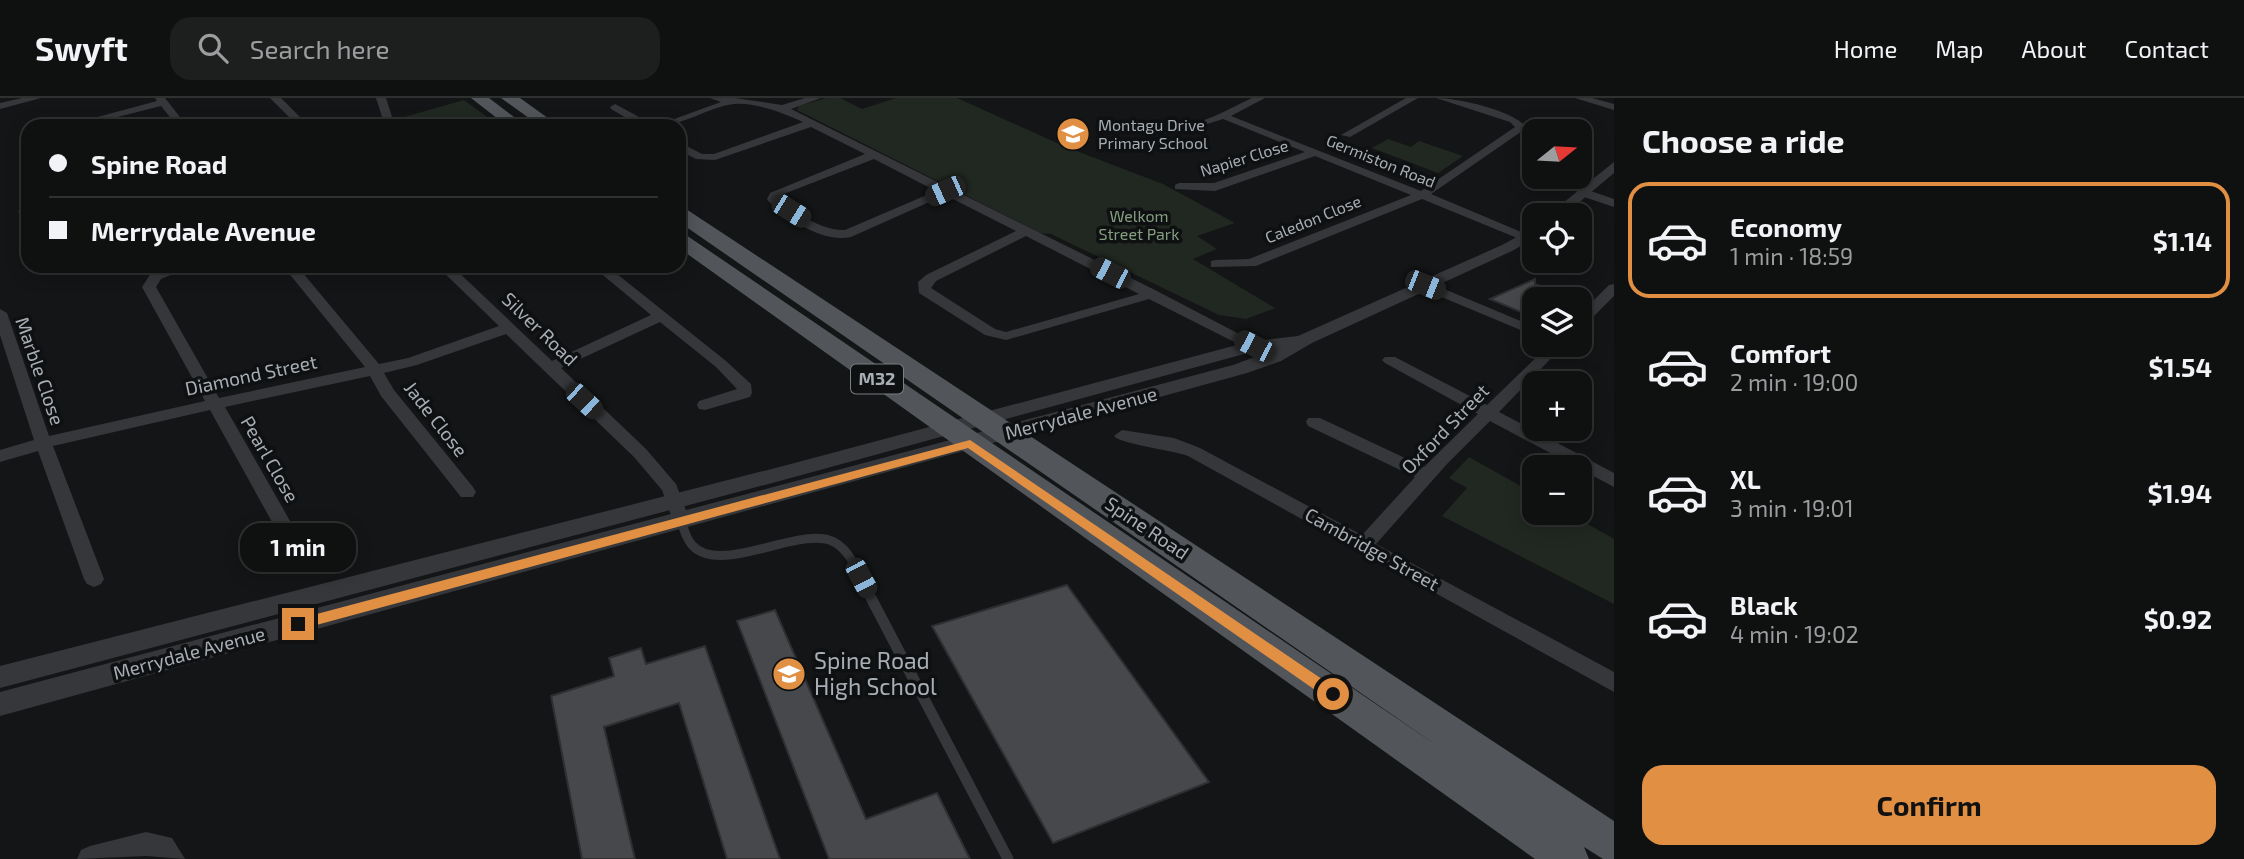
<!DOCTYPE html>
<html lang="en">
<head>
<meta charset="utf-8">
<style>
  body { margin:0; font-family:"Exo 2",sans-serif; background:#1d1e1e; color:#f1f3f6; height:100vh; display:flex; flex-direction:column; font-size:26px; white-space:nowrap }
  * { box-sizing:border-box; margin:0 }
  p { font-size:23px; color:#9b9d9f }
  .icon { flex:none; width:38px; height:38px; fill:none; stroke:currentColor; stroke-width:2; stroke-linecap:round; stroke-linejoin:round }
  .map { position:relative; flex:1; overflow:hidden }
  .sheet { display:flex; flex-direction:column; background:#0f1010; width:630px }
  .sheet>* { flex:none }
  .hud { position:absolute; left:21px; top:21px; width:665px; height:154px; border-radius:21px; box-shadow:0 4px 18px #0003,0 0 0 2px #2f3030; display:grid; align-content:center; height:154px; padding:0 28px; background:#0f1010 }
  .needle { width:46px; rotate:72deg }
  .tools { position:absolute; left:1522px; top:21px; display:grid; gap:14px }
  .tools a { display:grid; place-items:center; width:70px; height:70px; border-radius:14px; background:#0f1010; box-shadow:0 4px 18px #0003,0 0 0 2px #2f3030; font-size:35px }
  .end { position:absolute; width:32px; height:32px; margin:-16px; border:9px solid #e08f43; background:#111; box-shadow:0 0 0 4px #111 }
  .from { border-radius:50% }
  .bubble { position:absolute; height:49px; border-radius:21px; background:#0f1010; box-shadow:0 4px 18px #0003,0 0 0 2px #2f3030; font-size:23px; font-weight:700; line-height:49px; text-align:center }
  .car { position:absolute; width:21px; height:42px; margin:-21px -10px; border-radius:9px; box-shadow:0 0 5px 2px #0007; background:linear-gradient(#222 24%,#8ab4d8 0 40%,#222 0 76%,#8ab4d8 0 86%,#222 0) }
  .hud b { display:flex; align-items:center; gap:24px; height:66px; font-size:26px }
  .hud b+b { border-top:2px solid #2f3030 }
  .hud i { width:18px; height:18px; background:#f1f3f6 }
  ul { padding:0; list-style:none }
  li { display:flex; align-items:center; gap:21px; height:116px; margin:0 14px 10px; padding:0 14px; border:4px solid transparent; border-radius:21px }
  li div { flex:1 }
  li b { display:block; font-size:26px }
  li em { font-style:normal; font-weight:700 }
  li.current { border-color:#e08f43 }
  li>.icon { width:63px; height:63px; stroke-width:1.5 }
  h2 { padding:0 28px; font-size:32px; line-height:84px }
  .button { display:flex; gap:14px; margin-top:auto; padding:14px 28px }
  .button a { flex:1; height:80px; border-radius:21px; background:#e08f43; color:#111; font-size:28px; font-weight:700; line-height:80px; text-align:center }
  header { display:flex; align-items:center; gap:42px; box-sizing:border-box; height:98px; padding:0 35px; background:#0f1010; border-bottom:2px solid #2f3030 }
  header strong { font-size:33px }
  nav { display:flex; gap:38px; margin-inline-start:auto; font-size:24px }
  .search { width:490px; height:63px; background:#1d1e1e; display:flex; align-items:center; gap:18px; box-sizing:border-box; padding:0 24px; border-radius:21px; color:#9b9d9f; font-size:26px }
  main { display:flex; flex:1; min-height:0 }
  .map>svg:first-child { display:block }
  .green { fill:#212821 }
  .building { fill:#46484b; stroke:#2f2f32; stroke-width:2 }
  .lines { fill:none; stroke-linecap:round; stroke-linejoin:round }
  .service-far1 { stroke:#36373a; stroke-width:9 }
  .service { stroke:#36373a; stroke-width:11 }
  .minor { fill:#36373a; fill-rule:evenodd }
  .tertiary { fill:#36373a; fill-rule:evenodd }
  .primary { fill:#525559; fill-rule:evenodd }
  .route { fill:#e08f43 }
  .labels { text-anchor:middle; stroke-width:7; stroke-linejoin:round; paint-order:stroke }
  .far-poi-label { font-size:16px; fill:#a7aeb5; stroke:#0f1011; text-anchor:start }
  .far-street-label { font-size:16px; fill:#a7aeb5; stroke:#0f1011 }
  .far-park-label { font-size:16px; fill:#849e80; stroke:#0f1011 }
  .shield { fill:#0f1011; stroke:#797f84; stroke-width:2 }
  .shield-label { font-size:18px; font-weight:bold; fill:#a7aeb5 }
  .street-label { font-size:19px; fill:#a7aeb5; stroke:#0f1011 }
  .near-poi-label { font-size:23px; fill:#a7aeb5; stroke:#0f1011; text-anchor:start }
</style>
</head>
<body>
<header>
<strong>Swyft</strong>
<div class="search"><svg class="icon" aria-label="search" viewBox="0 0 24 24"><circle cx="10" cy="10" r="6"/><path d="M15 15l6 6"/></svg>Search here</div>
<nav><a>Home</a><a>Map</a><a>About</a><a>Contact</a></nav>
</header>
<main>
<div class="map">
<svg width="1614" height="761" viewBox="0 0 1614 761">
  <rect width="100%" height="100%" fill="#141516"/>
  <g class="green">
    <path d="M 826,0 L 840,0 L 862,11 L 896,0 L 957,0 L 1066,49 L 1163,86 L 1235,125 L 1197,138 L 1217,151 L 1193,161 L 1275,210 L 1246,221 L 1219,217 L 1051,136 L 1040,135 L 797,12 L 799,8 Z"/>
    <path d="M 464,2 L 495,25 L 484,28 L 400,28 L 397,21 Z"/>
    <path d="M 1388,41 L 1411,49 L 1419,43 L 1463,58 L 1438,75 L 1372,50 Z"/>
    <path d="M 1469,359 L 1535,396 L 1535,415 L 1568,415 L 1614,441 L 1614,506 L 1442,418 L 1467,390 L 1449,380 Z"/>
  </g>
  <g class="building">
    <path d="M 1535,181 L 1535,186 L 1572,201 L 1535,201 L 1535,220 L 1490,201 Z"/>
    <path d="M 1067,487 L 1209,684 L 1053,745 L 932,528 Z"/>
    <path d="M 775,512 L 866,721 L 937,695 L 970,761 L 829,761 L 737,523 Z"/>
    <path d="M 705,548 L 780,761 L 727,761 L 679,605 L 604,629 L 635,761 L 582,761 L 551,598 L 614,578 L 609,560 L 641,550 L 646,566 Z"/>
  </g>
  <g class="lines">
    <path class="service-far1" d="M 681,423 C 684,431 686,441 692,447 C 720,479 802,426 834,444 C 853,454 862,484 872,502"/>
    <path class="service" d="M 871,500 L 1008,761"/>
    <g class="minor">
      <path d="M 22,0 L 41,0 L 0,11 L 0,5 Z"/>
      <path d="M 155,0 L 165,0 L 187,28 L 177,28 L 161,8 L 82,28 L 64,28 L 157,3 Z"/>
      <path d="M 270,0 L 281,0 L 309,28 L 298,28 Z"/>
      <path d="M 376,0 L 386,0 L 395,28 L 385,28 Z"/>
      <path d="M 710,0 L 735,0 L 782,7 L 805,0 L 821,0 L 791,11 L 1157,193 L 1283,259 L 1280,262 L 1270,262 L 1149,201 L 1006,242 L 985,237 L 919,195 L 918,184 L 926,177 L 1016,133 L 945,97 L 851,139 C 821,145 791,122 769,104 L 767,101 L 770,95 L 865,56 L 811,29 L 715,62 L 696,61 L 679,52 L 679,44 L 702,56 L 714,56 L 803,24 C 784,15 755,4 734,6 C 707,9 685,28 655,28 L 721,4 ZM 874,61 L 936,93 L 845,132 C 821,133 797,115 779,100 L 781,97 ZM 1026,138 L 1139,196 L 1006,234 L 995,231 L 931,190 L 936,183 Z"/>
      <path d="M 1252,0 L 1265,0 L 1231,18 L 1421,93 L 1515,29 L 1510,24 L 1436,0 C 1458,0 1512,12 1526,29 L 1525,31 L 1431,96 L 1533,139 L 1527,143 L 1522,142 L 1422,101 L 1256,168 L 1211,169 L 1211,163 L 1216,162 L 1249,161 L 1411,97 L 1315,58 L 1215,93 L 1175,91 L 1175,87 L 1179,85 L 1214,85 L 1305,54 L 1223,21 L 1175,36 L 1146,35 L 1141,32 C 1149,27 1163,31 1173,30 C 1201,27 1227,12 1252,0 Z"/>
      <path d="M 1406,0 L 1418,0 L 1350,39 L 1341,37 Z"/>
      <path d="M 1575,0 L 1592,0 L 1614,6 L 1614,12 Z"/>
      <path d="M 615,6 L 652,26 L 653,28 L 640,28 L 611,11 L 610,9 Z"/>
      <path d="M 1582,90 L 1614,101 L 1614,109 L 1578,97 L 1576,94 Z"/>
      <path d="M 28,100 L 28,120 L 18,114 L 24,101 Z"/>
      <path d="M 172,168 L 192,168 L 161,181 L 156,189 L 219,300 L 365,269 L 283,168 L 297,168 L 379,266 L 408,260 L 499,228 L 437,168 L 452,168 L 552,263 L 651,217 L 592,168 L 607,168 L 726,263 L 751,286 L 752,295 L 750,299 L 705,312 L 699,311 L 697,307 L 699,303 L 737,291 L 716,269 L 660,224 L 561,270 L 646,351 L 676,386 L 690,423 L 687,428 L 675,428 L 662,392 L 634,359 L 506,236 L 417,267 L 384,275 L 394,292 L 473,389 L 476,394 L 473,399 L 461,399 L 381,298 L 370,278 L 225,309 L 298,437 L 296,442 L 282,442 L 210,312 L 53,348 L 104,481 L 101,486 L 94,489 L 87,486 L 84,481 L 38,353 L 0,364 L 0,352 L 34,342 L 0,237 L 0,211 L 7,215 L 49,338 L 205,303 L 142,189 L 151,175 Z"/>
      <path d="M 1425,183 L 1535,229 L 1535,238 L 1420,190 L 1420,184 Z"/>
      <path d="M 1614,186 L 1614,198 L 1585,227 L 1580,228 L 1580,216 L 1609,187 Z"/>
      <path d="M 1549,247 L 1564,247 L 1499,314 L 1614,375 L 1614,389 L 1490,323 L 1447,366 L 1376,446 L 1614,574 L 1614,594 L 1188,358 C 1172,352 1120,346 1114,338 L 1122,332 L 1174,340 L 1200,350 L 1362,437 L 1415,379 L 1308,328 L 1306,324 L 1308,320 L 1320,320 L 1424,369 L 1478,316 L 1385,265 L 1382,262 L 1385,259 L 1395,259 L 1487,307 Z"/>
      <path d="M 146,734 L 172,740 L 185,761 L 146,758 L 77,761 L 81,752 L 90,748 Z"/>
    </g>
    <g class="tertiary">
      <path d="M 1614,64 L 1614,75 L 1564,117 L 1548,117 Z"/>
      <path d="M 1535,129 L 1535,140 L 1512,153 L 1312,245 L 1281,263 L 1247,275 L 0,618 L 0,594 L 1233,267 L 1276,251 L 1255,253 L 787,381 L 0,590 L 0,568 L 787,367 L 1248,244 L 1298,238 L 1502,147 Z"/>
    </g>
    <g class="primary">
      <path d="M 471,0 L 489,0 L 526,28 L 507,28 Z"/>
      <path d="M 501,0 L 520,0 L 559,28 L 540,28 Z"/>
      <path d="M 679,109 L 686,111 L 1614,723 L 1614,761 L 1603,761 L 1584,749 L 1589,761 L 1535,761 L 679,150 L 679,135 L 686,137 L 1439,649 L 679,124 Z"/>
    </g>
  </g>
  <path class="route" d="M 970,342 L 1338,592 L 1338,601 L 1328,601 L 968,350 L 298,532 L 291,526 L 298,521 Z"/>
  <defs>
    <symbol id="school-disc" viewBox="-11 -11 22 22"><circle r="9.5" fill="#e08f43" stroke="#0f1011"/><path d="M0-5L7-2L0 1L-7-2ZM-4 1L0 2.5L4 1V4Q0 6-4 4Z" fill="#fff"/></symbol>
  </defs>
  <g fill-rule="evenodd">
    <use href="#school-disc" x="1054" y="17" width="38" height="38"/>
    <use href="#school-disc" x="770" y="557" width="38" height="38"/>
  </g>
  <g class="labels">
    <g class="far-poi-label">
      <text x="1098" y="33">Montagu Drive<tspan x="1098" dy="18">Primary School</tspan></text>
    </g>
    <g class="far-street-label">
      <text transform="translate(1244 60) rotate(-17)" y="6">Napier Close</text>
      <text transform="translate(1381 63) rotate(22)" y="6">Germiston Road</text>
      <text transform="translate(1313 121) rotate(-22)" y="6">Caledon Close</text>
    </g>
    <g class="far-park-label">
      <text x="1139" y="124">Welkom<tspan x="1139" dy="18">Street Park</tspan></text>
    </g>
    <rect class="shield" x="851" y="266.5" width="52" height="29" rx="5"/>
    <g class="shield-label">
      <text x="877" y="287">M32</text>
    </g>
    <g class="street-label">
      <text transform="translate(540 231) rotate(44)" y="7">Silver Road</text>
      <text transform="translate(40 273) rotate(71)" y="7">Marble Close</text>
      <text transform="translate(251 277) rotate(-12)" y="7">Diamond Street</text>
      <text transform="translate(1081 315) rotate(-15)" y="7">Merrydale Avenue</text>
      <text transform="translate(436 321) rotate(52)" y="7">Jade Close</text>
      <text transform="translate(1445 331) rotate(-46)" y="7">Oxford Street</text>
      <text transform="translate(270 361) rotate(60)" y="7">Pearl Close</text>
      <text transform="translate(1147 430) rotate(34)" y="7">Spine Road</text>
      <text transform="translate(1372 451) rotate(29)" y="7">Cambridge Street</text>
      <text transform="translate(189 555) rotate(-15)" y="7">Merrydale Avenue</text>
    </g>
    <g class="near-poi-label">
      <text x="814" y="571">Spine Road<tspan x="814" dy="26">High School</tspan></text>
    </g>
  </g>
</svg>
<div class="tools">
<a><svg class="needle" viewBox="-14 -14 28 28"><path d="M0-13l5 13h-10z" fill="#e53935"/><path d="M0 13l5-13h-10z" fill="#9b9d9f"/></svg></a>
<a><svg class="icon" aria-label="locate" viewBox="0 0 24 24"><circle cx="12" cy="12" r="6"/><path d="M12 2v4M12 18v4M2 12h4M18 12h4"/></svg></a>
<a><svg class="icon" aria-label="layers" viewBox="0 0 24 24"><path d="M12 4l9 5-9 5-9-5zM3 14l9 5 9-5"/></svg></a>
<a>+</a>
<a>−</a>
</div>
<i class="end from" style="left:1333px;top:596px"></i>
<i class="end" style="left:298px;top:526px"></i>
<div class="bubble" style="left:240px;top:425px;width:116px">1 min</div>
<i class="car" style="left:945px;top:93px;rotate:246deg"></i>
<i class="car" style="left:791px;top:113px;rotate:122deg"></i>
<i class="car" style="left:1110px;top:175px;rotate:297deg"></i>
<i class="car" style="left:1425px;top:187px;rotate:112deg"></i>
<i class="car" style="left:1254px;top:248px;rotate:297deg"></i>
<i class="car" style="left:584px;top:303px;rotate:133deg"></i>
<i class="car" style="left:861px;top:480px;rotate:152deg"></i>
<div class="hud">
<b><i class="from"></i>Spine Road</b>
<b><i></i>Merrydale Avenue</b>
</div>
</div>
<section class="sheet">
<h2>Choose a ride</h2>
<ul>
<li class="current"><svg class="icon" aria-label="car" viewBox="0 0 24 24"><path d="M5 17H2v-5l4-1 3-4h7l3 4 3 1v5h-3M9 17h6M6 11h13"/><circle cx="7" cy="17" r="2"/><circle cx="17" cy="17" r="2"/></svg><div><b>Economy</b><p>1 min · 18:59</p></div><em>$1.14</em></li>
<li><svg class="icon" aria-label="car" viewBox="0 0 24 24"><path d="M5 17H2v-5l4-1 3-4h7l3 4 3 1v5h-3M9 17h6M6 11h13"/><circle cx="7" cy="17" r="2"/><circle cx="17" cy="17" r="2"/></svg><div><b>Comfort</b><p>2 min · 19:00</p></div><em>$1.54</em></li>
<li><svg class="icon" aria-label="car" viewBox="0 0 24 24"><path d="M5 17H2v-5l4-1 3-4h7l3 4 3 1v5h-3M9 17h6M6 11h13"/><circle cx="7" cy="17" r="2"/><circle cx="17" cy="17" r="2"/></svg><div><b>XL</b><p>3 min · 19:01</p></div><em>$1.94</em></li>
<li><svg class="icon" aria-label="car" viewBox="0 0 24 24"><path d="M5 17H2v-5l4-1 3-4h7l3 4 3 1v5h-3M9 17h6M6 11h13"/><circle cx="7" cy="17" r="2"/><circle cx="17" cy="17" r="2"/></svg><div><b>Black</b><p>4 min · 19:02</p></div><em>$0.92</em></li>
</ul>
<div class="button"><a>Confirm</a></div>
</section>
</main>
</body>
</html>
